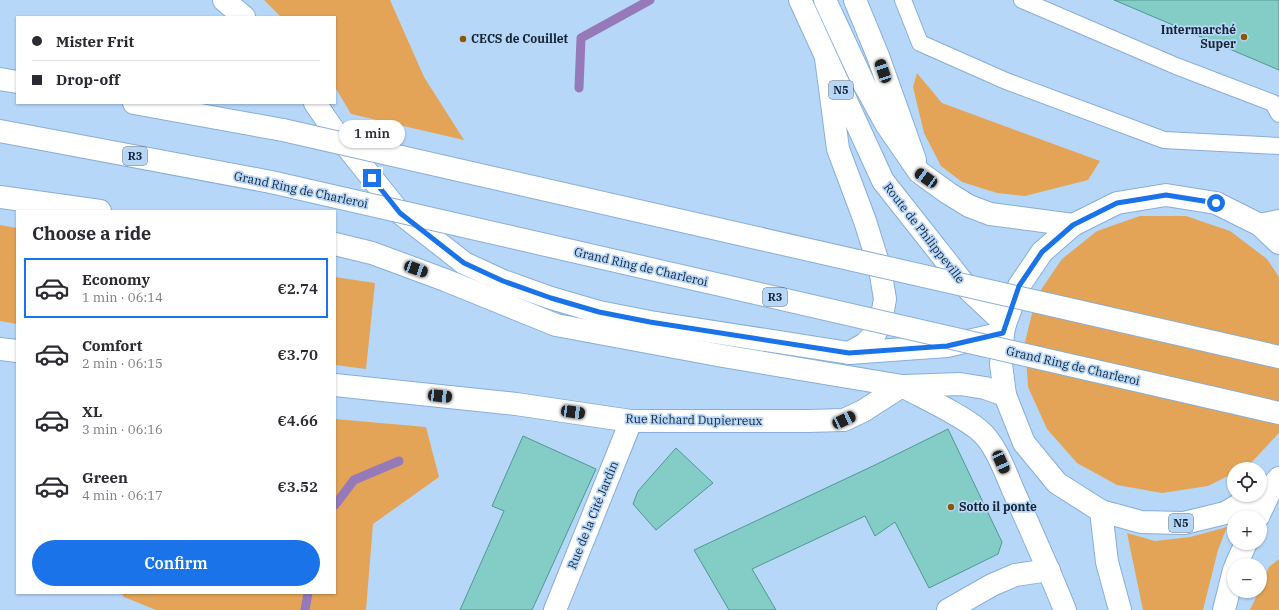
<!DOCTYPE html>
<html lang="en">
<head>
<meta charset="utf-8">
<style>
  body { margin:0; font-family:"IBM Plex Serif",serif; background:#f7f7f7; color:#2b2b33; height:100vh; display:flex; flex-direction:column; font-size:15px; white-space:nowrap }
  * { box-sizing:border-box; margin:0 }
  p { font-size:13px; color:#7c7c81 }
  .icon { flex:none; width:22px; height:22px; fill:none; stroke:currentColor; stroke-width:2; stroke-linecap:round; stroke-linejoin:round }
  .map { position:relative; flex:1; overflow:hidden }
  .side { position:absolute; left:16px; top:210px; width:320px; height:384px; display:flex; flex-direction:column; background:#fff; border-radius:0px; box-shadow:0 1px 3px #0004 }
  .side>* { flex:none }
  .banner { position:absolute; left:16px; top:16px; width:320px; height:88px; border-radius:0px; box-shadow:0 1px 3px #0004; display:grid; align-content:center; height:88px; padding:0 16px; background:#fff }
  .buttons { position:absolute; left:1227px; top:462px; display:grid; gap:8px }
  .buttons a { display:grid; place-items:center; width:40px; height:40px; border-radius:50%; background:#fff; box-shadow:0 1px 3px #0004; font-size:20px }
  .end { position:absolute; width:18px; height:18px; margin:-9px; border:5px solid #1a73e8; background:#fff; box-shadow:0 0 0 2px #fff }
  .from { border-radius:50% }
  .bubble { position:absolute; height:28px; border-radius:14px; background:#fff; box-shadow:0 1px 3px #0004; font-size:13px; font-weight:600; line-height:28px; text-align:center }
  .car { position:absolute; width:12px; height:24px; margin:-12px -6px; border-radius:5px; box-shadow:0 0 3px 1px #0007; background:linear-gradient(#222 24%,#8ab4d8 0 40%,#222 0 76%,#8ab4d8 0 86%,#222 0) }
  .banner b { display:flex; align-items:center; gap:14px; height:38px; font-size:15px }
  .banner b+b { border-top:1px solid #e1e1e2 }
  .banner i { width:10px; height:10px; background:#2b2b33 }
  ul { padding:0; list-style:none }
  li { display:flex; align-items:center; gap:12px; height:60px; margin:0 8px 6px; padding:0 8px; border:2px solid transparent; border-radius:0px }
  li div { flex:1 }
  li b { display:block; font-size:15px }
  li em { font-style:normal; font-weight:600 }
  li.current { border-color:#1a73e8 }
  li>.icon { width:36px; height:36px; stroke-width:1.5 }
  h2 { padding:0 16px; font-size:18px; line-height:48px }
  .button { display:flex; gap:8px; margin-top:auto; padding:8px 16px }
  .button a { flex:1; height:46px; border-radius:24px; background:#1a73e8; color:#fff; font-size:16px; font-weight:600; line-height:46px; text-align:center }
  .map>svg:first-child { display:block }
  .green { fill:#e4a457 }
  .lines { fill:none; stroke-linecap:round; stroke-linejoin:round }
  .stream { stroke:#9579b8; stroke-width:9 }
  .building { fill:#84ccc6; stroke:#509792 }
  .lane-casing { stroke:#87aed7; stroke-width:18 }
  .street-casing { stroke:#87aed7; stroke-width:24 }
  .secondary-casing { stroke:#87aed7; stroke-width:24 }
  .primary-casing { stroke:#87aed7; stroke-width:24 }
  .highway-casing { stroke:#87aed7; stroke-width:24 }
  .lane { stroke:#fff; stroke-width:16 }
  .street { stroke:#fff; stroke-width:22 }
  .secondary { stroke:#fff; stroke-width:22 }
  .primary { stroke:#fff; stroke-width:22 }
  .highway { stroke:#fff; stroke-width:22 }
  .highway-bridge-casing { stroke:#87aed7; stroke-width:24; stroke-linecap:butt }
  .highway-bridge { stroke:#fff; stroke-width:22 }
  .route { stroke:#1a73e8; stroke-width:5 }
  .poi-dot { fill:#8b5704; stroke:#b7d7f9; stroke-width:1.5 }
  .labels { text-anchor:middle; stroke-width:3.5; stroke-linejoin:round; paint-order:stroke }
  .shield { fill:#b7d7f9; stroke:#465a70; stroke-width:1 }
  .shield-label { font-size:11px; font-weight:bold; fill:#162535 }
  .poi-label { font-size:12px; font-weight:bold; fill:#162535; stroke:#b7d7f9; text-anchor:start }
  .street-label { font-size:12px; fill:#162535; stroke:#b7d7f9 }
</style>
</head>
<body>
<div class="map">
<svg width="1279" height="610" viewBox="0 0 1279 610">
  <rect width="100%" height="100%" fill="#b7d7f9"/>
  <g class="green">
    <path d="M 264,0 L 390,0 L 424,77 L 464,140 L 351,114 L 335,87 L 335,17 L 281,17 Z"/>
    <path d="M 917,73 L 942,103 L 1100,161 L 1088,180 L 1025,196 L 997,193 L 962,182 L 941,166 L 924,133 L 913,87 Z"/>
    <path d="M 1140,216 L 1186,216 L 1230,231 L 1267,259 L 1279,277 L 1279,433 L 1249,465 L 1241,469 L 1234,469 L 1234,473 L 1208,486 L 1162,493 L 1117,485 L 1077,463 L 1047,429 L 1028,387 L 1025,342 L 1036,297 L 1062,259 L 1097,231 Z"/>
    <path d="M 0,225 L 17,228 L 17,324 L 0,321 Z"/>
    <path d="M 335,277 L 375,283 L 366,369 L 335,365 Z"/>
    <path d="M 335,419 L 426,427 L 439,477 L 373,524 L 366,610 L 156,610 L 124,597 L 121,593 L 335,593 Z"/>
    <path d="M 1227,527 L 1218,550 L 1203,610 L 1143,610 L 1127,533 L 1155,541 L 1190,537 Z"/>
    <path d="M 1279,559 L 1279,610 L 1250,610 L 1259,591 L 1260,591 L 1260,588 L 1269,567 Z"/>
  </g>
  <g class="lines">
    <g class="stream">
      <path d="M 579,88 L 581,38 L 650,0"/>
      <path d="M 335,505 L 354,480 L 399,461"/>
      <path d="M 305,610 L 308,593"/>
    </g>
  </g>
  <g class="building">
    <path d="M 1114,0 L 1279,0 L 1279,70 Z"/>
    <path d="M 948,429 L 1002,542 L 998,554 L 929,588 L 895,522 L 875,536 L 865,516 L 752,569 L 776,610 L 729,610 L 694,550 L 875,465 Z"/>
    <path d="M 523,436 L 596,469 L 532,610 L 460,610 L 504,511 L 492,506 Z"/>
    <path d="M 676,448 L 713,483 L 656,530 L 633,504 L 638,491 Z"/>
  </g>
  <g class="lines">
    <defs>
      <g id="lane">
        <path d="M 903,0 L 920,43 L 1006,81 L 1164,140 L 1279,146"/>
        <path d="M 1022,0 L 1176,66 L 1273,103 L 1279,114"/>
      </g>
      <g id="street">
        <path d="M 855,0 L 878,56 L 915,160"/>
        <path d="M 0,349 L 17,351"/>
        <path d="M 335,385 L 516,404 L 631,421 L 808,421 L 844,420 L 863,411 L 902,386"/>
        <path d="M 555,610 L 631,421"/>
        <path d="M 948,610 L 992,585 L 1015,575 L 1049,570"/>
      </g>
      <path id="secondary" d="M 1260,225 L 1279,221"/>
      <g id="primary">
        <path d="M 800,0 L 883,181 L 969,290 L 1005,324"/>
        <path d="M 825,0 L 864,84 L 886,124 L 919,172 L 948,193 L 969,206 L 990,214 L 1073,225"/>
        <path d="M 902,386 C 926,399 958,413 979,430 C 995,443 1005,471 1013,490 C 1031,530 1049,570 1065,610"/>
        <path d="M 904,386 L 960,384 L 985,388 L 1005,395"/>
        <path d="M 1256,495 L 1225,513 L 1184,523 L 1141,522 L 1101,511 L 1057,483 L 1024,443 L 1005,395 L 1001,364 L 1003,333 L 1005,324 L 1019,286 L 1042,252 L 1073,225 L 1117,203 L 1166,195 L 1216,203 L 1260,225 L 1279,243"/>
        <path d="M 1101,511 L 1107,562 L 1120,610"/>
        <path d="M 1258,517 L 1273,485 L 1279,478"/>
        <path d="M 1236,565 L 1246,543"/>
        <path d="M 1224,610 L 1234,570"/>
      </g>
      <g id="highway">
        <path d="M 224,0 L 244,17"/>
        <path d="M 826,58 L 838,149 L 865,221 L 880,269 L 885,299 L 882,316 L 876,332 L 865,344 L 849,353"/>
        <path d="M 0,79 L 17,82"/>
        <path d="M 134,103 L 283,130"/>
        <path d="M 315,103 L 335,132 L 400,213 L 464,263 L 503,281 L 551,298 L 599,312 L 650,322 L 849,353 L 947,346 L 1003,333"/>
        <path d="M 0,131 L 271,182"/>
        <path d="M 0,197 L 100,211"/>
        <path d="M 335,244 L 372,253 L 445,280 L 556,325 L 723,356 L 902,386"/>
      </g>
    </defs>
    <use href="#lane" class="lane-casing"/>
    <use href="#street" class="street-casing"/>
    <use href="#secondary" class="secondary-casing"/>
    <use href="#primary" class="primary-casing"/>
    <use href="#highway" class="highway-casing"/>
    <use href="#lane" class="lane"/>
    <use href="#street" class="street"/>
    <use href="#secondary" class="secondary"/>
    <use href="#primary" class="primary"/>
    <use href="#highway" class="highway"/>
    <defs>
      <g id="highway-bridge">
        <path d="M 283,130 L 1279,357"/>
        <path d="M 271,182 L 1279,413"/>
      </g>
    </defs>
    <use href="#highway-bridge" class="highway-bridge-casing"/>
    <use href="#highway-bridge" class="highway-bridge"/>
  </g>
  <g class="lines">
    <path class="route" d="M 372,178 L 400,213 L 464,263 L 503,281 L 551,298 L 599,312 L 650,322 L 849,353 L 947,346 L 1003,333 L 1019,286 L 1042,252 L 1073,225 L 1117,203 L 1142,199 L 1166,195 L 1216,203"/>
  </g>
  <g class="poi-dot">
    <circle cx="1244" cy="37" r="4"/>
    <circle cx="463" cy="39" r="4"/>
    <circle cx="951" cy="507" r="4"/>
  </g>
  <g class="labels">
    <g class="shield">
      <rect x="829" y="81" width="24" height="18" rx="3"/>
      <rect x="123" y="147" width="24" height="18" rx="3"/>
      <rect x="763" y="288" width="24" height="18" rx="3"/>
      <rect x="1169" y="514" width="24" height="18" rx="3"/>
    </g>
    <g class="shield-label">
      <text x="841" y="94">N5</text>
      <text x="135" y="160">R3</text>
      <text x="775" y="301">R3</text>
      <text x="1181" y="527">N5</text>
    </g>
    <g class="poi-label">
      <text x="1236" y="34" text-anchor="end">Intermarché<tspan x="1236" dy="14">Super</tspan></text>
      <text x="471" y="43">CECS de Couillet</text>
      <text x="959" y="511">Sotto il ponte</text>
    </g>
    <g class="street-label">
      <text transform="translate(301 190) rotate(12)" y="4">Grand Ring de Charleroi</text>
      <text transform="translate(924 233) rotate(52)" y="4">Route de Philippeville</text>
      <text transform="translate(641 267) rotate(13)" y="4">Grand Ring de Charleroi</text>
      <text transform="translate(1073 366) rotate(13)" y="4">Grand Ring de Charleroi</text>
      <text transform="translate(694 420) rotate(1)" y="4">Rue Richard Dupierreux</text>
      <text transform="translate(593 515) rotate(-68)" y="4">Rue de la Cité Jardin</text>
    </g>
  </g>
</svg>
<div class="buttons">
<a><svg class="icon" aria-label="locate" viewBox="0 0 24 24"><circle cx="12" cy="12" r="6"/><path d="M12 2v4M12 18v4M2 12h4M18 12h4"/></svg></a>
<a>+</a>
<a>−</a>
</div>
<i class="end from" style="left:1216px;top:203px"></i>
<i class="end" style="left:372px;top:178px"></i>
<div class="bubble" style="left:339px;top:120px;width:66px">1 min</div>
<i class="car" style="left:883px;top:71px;rotate:341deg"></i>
<i class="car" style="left:926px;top:178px;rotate:305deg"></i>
<i class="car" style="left:416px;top:269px;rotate:110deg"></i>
<i class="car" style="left:440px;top:396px;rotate:96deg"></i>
<i class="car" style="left:573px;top:412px;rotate:98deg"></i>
<i class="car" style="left:844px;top:420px;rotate:65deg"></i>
<i class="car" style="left:1001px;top:462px;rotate:156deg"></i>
<div class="banner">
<b><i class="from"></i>Mister Frit</b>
<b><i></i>Drop-off</b>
</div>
<section class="side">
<h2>Choose a ride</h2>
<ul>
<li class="current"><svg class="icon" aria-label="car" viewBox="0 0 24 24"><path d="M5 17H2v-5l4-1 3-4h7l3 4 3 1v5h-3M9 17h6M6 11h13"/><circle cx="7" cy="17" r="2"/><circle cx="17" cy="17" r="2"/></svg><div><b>Economy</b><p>1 min · 06:14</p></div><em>€2.74</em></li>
<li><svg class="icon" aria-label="car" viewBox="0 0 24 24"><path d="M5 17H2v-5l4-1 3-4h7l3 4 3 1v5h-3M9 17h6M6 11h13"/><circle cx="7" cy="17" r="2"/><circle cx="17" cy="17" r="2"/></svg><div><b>Comfort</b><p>2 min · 06:15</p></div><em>€3.70</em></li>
<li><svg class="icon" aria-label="car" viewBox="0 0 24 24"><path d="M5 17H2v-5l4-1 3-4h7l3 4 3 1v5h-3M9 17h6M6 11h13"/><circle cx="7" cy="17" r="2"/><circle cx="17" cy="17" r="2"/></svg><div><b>XL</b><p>3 min · 06:16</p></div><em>€4.66</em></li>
<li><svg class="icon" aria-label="car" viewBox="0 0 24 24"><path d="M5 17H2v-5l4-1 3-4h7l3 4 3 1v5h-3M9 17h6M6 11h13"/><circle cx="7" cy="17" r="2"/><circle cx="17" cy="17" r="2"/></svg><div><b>Green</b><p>4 min · 06:17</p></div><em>€3.52</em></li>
</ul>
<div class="button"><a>Confirm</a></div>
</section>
</div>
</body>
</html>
